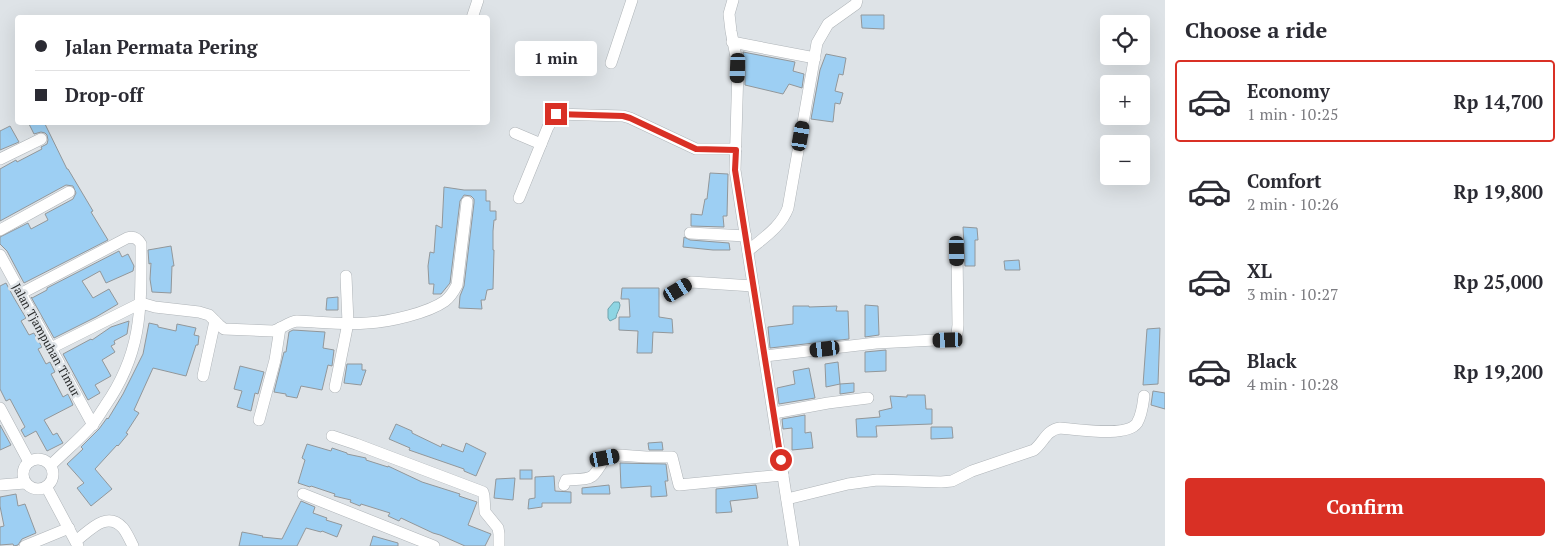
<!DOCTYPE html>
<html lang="en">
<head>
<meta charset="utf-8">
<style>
  body { margin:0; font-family:"PT Serif",serif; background:#f7f7f7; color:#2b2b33; height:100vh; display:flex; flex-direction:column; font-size:19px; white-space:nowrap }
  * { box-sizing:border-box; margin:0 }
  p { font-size:16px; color:#7c7c81 }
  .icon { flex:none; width:28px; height:28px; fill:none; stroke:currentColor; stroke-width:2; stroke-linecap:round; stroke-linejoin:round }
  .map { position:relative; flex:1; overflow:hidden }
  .panel { display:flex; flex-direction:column; background:#fff; width:400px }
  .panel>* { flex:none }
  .banner { position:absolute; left:15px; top:15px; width:475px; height:110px; border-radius:5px; box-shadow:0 5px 20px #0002; display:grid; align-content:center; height:110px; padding:0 20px; background:#fff }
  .controls { position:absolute; left:1100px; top:15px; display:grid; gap:10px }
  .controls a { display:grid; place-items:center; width:50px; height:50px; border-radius:5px; background:#fff; box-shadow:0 5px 20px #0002; font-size:25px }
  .end { position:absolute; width:22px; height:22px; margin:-11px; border:6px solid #d93025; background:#fff; box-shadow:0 0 0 2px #fff }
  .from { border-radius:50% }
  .bubble { position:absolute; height:35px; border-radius:5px; background:#fff; box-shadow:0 5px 20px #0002; font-size:16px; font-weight:600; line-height:35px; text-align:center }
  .car { position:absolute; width:15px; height:30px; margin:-15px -8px; border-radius:6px; box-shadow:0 0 4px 1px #0007; background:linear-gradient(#222 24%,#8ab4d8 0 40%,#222 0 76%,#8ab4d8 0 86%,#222 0) }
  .banner b { display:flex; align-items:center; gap:18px; height:48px; font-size:19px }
  .banner b+b { border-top:1px solid #e1e1e2 }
  .banner i { width:12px; height:12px; background:#2b2b33 }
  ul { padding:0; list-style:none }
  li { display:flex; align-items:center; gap:15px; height:82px; margin:0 10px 8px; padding:0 10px; border:2px solid transparent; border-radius:5px }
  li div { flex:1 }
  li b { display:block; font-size:19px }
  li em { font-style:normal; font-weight:600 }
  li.active { border-color:#d93025 }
  li>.icon { width:45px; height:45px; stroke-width:1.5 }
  h2 { padding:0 20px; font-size:22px; line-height:60px }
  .cta { display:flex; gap:10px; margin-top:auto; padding:10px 20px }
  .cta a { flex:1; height:58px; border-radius:5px; background:#d93025; color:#fff; font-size:20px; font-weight:600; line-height:58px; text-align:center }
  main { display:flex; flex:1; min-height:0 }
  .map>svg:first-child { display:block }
  .water { fill:#8ed5e3; stroke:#6fa2ac }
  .building { fill:#9dcff3; stroke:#92979a }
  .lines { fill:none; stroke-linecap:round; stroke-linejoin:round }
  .minor-casing { stroke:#afb4b8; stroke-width:12 }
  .minor { stroke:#fff; stroke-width:11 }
  .route { stroke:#d93025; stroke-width:6 }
  .labels { text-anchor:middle; stroke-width:5; stroke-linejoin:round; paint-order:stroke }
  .street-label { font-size:12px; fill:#282a2b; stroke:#dee3e7 }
</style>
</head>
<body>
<main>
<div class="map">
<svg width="1165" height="546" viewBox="0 0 1165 546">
  <rect width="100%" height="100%" fill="#dee3e7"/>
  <path class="water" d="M 614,302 L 619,302 L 620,305 C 620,310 616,313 616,318 L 610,321 L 608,318 L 608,309 Z"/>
  <g class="building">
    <path d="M 861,15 L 884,15 L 884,29 L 862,28 Z"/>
    <path d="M 743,52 L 795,62 L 793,71 L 804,74 L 802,88 L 789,84 L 783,94 L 745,85 L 745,67 Z"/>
    <path d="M 826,54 L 846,58 L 843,75 L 839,74 L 835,91 L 843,93 L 840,104 L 835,103 L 833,122 L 811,119 L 820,70 Z"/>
    <path d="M 28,122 L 44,122 L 67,169 L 68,169 L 93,211 L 91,212 L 108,240 L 24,283 L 7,251 L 0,244 L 0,237 L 28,223 L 31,229 L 48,220 L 45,214 L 73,199 L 76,193 L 73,186 L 66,185 L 0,221 L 0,169 L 16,160 L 17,162 L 42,149 L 41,147 L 47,144 L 48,140 L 47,135 L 45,133 L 41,132 L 34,134 Z"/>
    <path d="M 10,126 L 19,142 L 0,150 L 0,131 Z"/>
    <path d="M 710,173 L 728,174 L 727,216 L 723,216 L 724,227 L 691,226 L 691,214 L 702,215 L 705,199 L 707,199 Z"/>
    <path d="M 444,187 L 464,190 L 486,190 L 486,201 L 490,201 L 490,211 L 496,211 L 496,220 L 494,220 L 493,231 L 493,250 L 494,250 L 493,289 L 487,290 L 485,300 L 481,300 L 482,309 L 459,308 L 460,296 L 464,286 L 474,203 L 474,199 L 471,196 L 464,195 L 460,201 L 450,283 L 441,294 L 433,294 L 434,284 L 429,284 L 428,266 L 430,252 L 434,253 L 436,225 L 442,228 Z"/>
    <path d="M 963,227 L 977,228 L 978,240 L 975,240 L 975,266 L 965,266 Z"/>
    <path d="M 684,237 L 690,240 L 729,243 L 730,250 L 713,250 L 683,247 Z"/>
    <path d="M 171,246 L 174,266 L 172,266 L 171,293 L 152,292 L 150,279 L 151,263 L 149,264 L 148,250 Z"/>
    <path d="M 119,251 L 122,257 L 128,254 L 134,266 L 133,271 L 106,283 L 100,271 L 82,281 L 93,298 L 109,289 L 118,304 L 96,317 L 54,338 L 31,297 L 32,298 L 47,290 L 47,288 Z"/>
    <path d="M 1019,260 L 1020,270 L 1005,270 L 1004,261 Z"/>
    <path d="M 6,283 L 14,298 L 26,318 L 21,321 L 29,335 L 34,333 L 42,347 L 38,349 L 46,364 L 50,362 L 55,372 L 51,374 L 63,397 L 68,394 L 73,405 L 44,420 L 53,435 L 57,433 L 63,443 L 47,451 L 36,431 L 25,437 L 21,430 L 25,427 L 10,399 L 6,401 L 0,389 L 0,286 Z"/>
    <path d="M 622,288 L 659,288 L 659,317 L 672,319 L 673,333 L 653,332 L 652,353 L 637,353 L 638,331 L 619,330 L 619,317 L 630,317 L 629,299 L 621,299 Z"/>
    <path d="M 338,297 L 338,310 L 326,310 L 327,298 Z"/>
    <path d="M 865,305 L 878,306 L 879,335 L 865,337 Z"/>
    <path d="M 793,306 L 809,306 L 809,307 L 837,306 L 836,311 L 848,311 L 849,339 L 770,348 L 768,327 L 793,324 Z"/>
    <path d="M 129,321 L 127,334 L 114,341 L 115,344 L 111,346 L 115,352 L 102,360 L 111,376 L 95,385 L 100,393 L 88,400 L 63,354 L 91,339 L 92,340 L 111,327 Z"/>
    <path d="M 149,323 L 158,325 L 158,327 L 176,331 L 177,324 L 196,328 L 194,335 L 199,336 L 198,345 L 196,345 L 186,376 L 153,368 L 134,410 L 139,413 L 126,433 L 128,434 L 118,446 L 117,445 L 95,469 L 112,489 L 91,506 L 77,488 L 84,483 L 67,464 L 83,449 L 81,447 L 99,429 L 107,418 L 108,419 L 123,394 L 143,354 Z"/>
    <path d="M 1160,328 L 1158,384 L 1143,385 L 1147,329 Z"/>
    <path d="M 293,330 L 325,332 L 323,348 L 334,350 L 332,366 L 328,365 L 322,390 L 301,386 L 297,398 L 286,396 L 286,394 L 274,392 L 284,352 L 286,352 L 289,332 Z"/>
    <path d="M 886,350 L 886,371 L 865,372 L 865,352 Z"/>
    <path d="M 838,362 L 840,384 L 826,387 L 825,364 Z"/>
    <path d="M 347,364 L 362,364 L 362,370 L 366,370 L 361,385 L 344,383 Z"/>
    <path d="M 240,366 L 264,372 L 258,394 L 255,393 L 251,411 L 237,407 L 242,391 L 234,389 Z"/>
    <path d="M 809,368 L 815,398 L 779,404 L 777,388 L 795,384 L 793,371 Z"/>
    <path d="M 854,383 L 854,392 L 840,394 L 840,384 Z"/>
    <path d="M 1153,391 L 1165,393 L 1165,409 L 1151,405 Z"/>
    <path d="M 907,395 L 925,395 L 926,409 L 932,409 L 932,424 L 876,426 L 877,437 L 857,437 L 856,419 L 880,417 L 879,411 L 892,408 L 890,396 L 907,397 Z"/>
    <path d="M 805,415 L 805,433 L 811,432 L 813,448 L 792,450 L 792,428 L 783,429 L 782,419 Z"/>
    <path d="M 396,424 L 412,431 L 412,433 L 441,447 L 442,444 L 463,452 L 466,443 L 486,453 L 476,476 L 464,471 L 464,469 L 409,450 L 410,448 L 389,439 Z"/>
    <path d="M 0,425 L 11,445 L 0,450 Z"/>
    <path d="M 931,427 L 952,427 L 953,438 L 931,439 Z"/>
    <path d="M 662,442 L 663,450 L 649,450 L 648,443 Z"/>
    <path d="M 307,444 L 331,451 L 332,448 L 347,453 L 347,454 L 366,458 L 366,460 L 388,467 L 388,466 L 422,482 L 460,494 L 459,496 L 477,502 L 468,525 L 491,534 L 485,546 L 465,546 L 440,535 L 433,533 L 401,518 L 399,521 L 388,516 L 390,513 L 361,504 L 360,506 L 350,502 L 351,500 L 334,496 L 335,494 L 311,486 L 310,487 L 298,483 L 305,460 L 302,458 Z"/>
    <path d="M 620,463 L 666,464 L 668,481 L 665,481 L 667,496 L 651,497 L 651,486 L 621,488 Z"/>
    <rect x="520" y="470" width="12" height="9"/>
    <path d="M 554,476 L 555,491 L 571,492 L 571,503 L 542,503 L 542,507 L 528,509 L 529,499 L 535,498 L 535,477 Z"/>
    <path d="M 515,478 L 513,500 L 494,498 L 496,479 Z"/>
    <path d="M 609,485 L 610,494 L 582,494 L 582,488 Z"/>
    <path d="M 756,485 L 758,498 L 730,501 L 732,512 L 716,513 L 716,489 Z"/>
    <path d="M 16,494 L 18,506 L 25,504 L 36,533 L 22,539 L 18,545 L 14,546 L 13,544 L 0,545 L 0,527 L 4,526 L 0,506 L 0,497 Z"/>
    <path d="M 301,501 L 315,507 L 313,513 L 327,518 L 326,520 L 342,525 L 337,537 L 322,531 L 321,532 L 306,528 L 297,546 L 239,546 L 242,532 L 263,536 L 262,537 L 282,539 Z"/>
    <path d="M 373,536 L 398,543 L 398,546 L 370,546 Z"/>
  </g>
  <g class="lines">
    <defs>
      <g id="minor">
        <path d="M 733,0 L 729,14 L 731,31 L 738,67 L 735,170 L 794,546"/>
        <path d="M 472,18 L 478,0"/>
        <path d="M 732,42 L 815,58"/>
        <path d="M 611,63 L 632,0"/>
        <path d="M 515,133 L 541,144"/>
        <path d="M 0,159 L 41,139"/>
        <path d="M 519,198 L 548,127 L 556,114 L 623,116 L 630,118 L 696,149 L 736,149"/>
        <path d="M 0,230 L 69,192"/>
        <path d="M 690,233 L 746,236"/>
        <path d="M 748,251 C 763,238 781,227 788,208 L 817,43 L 828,24 L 856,4 L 857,0"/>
        <path d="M 0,255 L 93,425"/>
        <path d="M 678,290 L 691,282 L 753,286"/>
        <path d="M 20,294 L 127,238 C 134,236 138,239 141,244 C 141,307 143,352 105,406 C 101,412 97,419 92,425 C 80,439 64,452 51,465"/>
        <path d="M 51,348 L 141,303 L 155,307 L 199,312 L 209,315 L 219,325 L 224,329 L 273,331 C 282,329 288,322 297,321 C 321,322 344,325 367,323 C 389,322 428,313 445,301 C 450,297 454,291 457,285 L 467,202"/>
        <path d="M 765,356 L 876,343 L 955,339 L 957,334 L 958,325 L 957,251"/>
        <path d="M 203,376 L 215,321"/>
        <path d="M 335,387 L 348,323 L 346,276"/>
        <path d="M 0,408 L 29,462"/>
        <path d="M 774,413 L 828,403 L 868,398"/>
        <path d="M 259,420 L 275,360 L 280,328"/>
        <path d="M 332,436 L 356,444 L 483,492 L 484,496 L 485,512 L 498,528 L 499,534 L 499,546"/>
        <circle cx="38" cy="474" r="15"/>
        <path d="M 0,485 L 25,483"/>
        <path d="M 564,485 L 566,480 C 593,478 591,482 605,458 L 619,455 L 646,457 L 672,457 L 679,485 L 783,475"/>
        <path d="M 47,488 L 78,546"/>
        <path d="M 303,494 L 434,546"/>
        <path d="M 787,499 L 848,484 L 877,480 L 941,482 L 952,481 L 972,471 L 1034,450 C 1044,442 1046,430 1060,428 C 1077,429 1127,438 1137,423 C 1142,415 1143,404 1144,396"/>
        <path d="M 76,541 C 90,530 107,510 123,528 C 127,533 130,540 133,546"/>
        <path d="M 25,546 L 69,528"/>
      </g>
    </defs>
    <use href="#minor" class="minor-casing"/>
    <use href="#minor" class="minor"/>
  </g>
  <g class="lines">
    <path class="route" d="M 556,114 L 623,116 L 630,118 L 696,149 L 736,150 L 735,170 L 781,460"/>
  </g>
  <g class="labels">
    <g class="street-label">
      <text transform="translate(46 340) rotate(61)" y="4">Jalan Tjampuhan Timur</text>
    </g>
  </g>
</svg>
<div class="controls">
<a><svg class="icon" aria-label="locate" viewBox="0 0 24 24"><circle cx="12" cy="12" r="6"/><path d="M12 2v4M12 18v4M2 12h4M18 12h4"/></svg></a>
<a>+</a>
<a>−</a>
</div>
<i class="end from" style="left:781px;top:460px"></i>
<i class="end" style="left:556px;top:114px"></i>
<div class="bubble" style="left:515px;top:41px;width:82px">1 min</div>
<i class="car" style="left:738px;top:68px;rotate:182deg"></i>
<i class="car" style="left:801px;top:136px;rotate:10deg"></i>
<i class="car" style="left:957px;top:251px;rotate:179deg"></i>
<i class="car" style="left:678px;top:290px;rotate:59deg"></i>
<i class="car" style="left:948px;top:340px;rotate:268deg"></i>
<i class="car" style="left:825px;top:349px;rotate:263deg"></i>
<i class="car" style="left:605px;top:458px;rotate:79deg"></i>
<div class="banner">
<b><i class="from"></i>Jalan Permata Pering</b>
<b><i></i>Drop-off</b>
</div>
</div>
<section class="panel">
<h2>Choose a ride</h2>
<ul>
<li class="active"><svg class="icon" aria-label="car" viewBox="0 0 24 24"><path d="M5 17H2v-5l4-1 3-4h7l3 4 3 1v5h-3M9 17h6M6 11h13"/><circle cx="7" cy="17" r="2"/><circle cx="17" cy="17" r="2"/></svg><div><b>Economy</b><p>1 min · 10:25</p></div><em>Rp 14,700</em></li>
<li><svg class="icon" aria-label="car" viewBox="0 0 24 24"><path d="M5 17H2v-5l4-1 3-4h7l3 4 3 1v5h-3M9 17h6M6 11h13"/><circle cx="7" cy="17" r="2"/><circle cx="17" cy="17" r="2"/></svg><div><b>Comfort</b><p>2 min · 10:26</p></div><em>Rp 19,800</em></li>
<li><svg class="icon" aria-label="car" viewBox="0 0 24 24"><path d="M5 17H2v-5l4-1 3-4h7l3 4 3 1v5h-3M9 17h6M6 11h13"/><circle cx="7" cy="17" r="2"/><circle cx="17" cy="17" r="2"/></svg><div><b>XL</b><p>3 min · 10:27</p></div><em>Rp 25,000</em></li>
<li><svg class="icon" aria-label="car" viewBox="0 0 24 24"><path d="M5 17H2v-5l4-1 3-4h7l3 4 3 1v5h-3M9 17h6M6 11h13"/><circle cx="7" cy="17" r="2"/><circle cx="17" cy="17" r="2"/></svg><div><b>Black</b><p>4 min · 10:28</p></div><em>Rp 19,200</em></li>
</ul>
<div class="cta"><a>Confirm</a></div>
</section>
</main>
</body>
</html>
